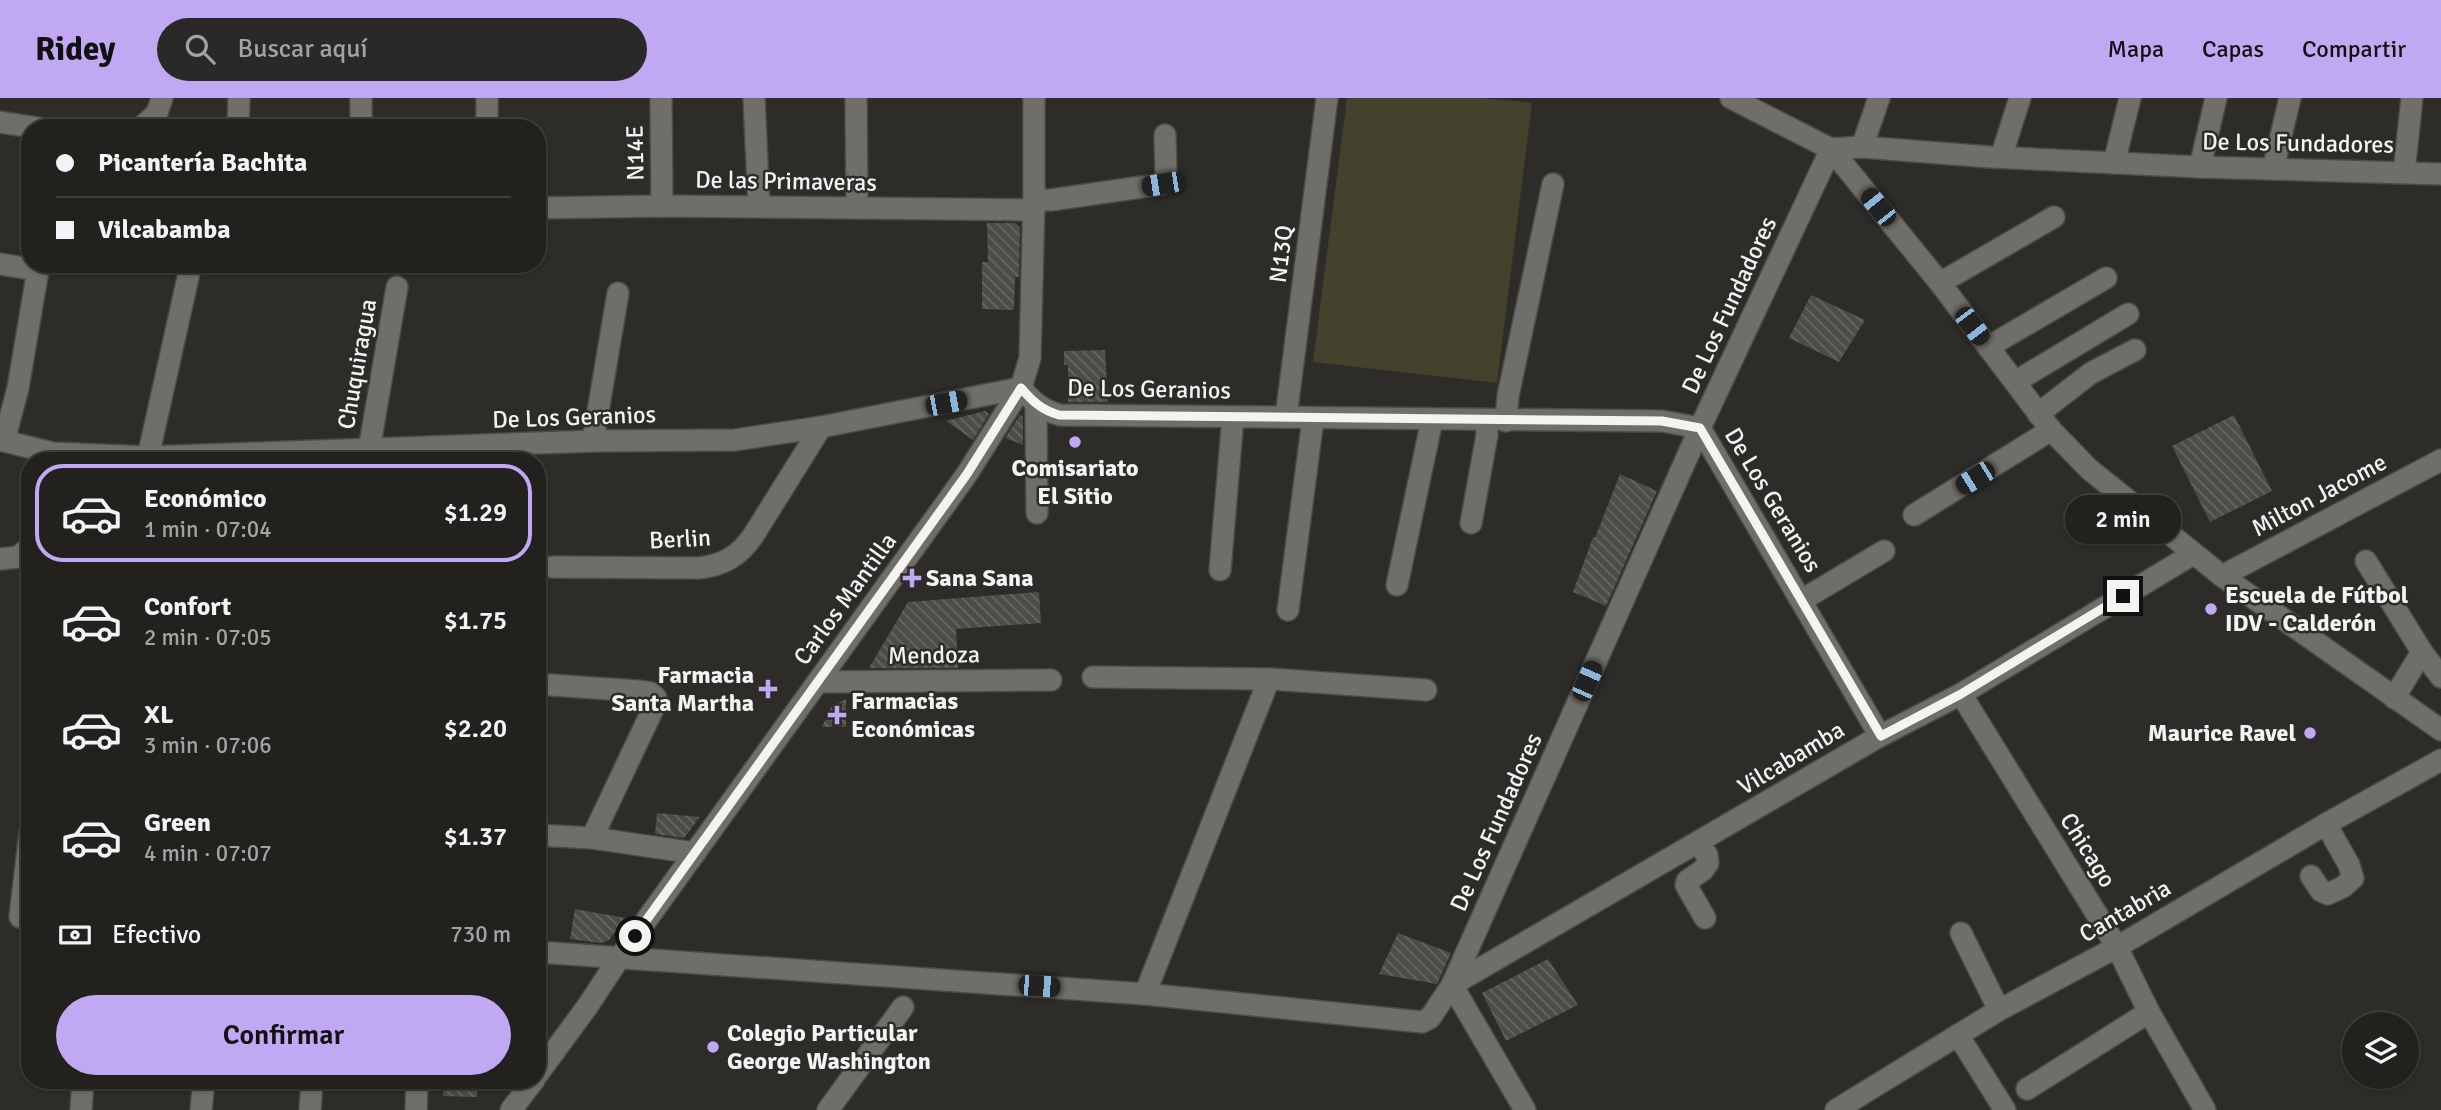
<!DOCTYPE html>
<html lang="es">
<head>
<meta charset="utf-8">
<style>
  body { margin:0; font-family:Signika,sans-serif; background:#2a2927; color:#f1f3f6; height:100vh; display:flex; flex-direction:column; font-size:26px; white-space:nowrap }
  * { box-sizing:border-box; margin:0 }
  p { font-size:23px; color:#a2a3a4 }
  .icon { flex:none; width:38px; height:38px; fill:none; stroke:currentColor; stroke-width:2; stroke-linecap:round; stroke-linejoin:round }
  .map { position:relative; flex:1; overflow:hidden }
  .details { position:absolute; left:21px; top:354px; width:525px; height:637px; display:flex; flex-direction:column; background:#22211e; border-radius:28px; box-shadow:0 2px 5px #0004,0 0 0 2px #3f3e3c }
  .details>* { flex:none }
  .hud { position:absolute; left:21px; top:21px; width:525px; height:154px; border-radius:28px; box-shadow:0 2px 5px #0004,0 0 0 2px #3f3e3c; display:grid; align-content:center; height:154px; padding:0 35px; background:#22211e }
  .buttons { position:absolute; left:2342px; top:914px; display:grid; gap:14px }
  .buttons a { display:grid; place-items:center; width:77px; height:77px; border-radius:50%; background:#22211e; box-shadow:0 2px 5px #0004,0 0 0 2px #3f3e3c; font-size:35px }
  .end { position:absolute; width:32px; height:32px; margin:-16px; border:9px solid #f4f3f1; background:#111; box-shadow:0 0 0 4px #111 }
  .from { border-radius:50% }
  .bubble { position:absolute; height:49px; border-radius:24px; background:#22211e; box-shadow:0 2px 5px #0004,0 0 0 2px #3f3e3c; font-size:23px; font-weight:600; line-height:49px; text-align:center }
  .car { position:absolute; width:21px; height:42px; margin:-21px -10px; border-radius:9px; box-shadow:0 0 5px 2px #0007; background:linear-gradient(#222 24%,#8ab4d8 0 40%,#222 0 76%,#8ab4d8 0 86%,#222 0) }
  .hud b { display:flex; align-items:center; gap:24px; height:66px; font-size:26px }
  .hud b+b { border-top:2px solid #3f3e3c }
  .hud i { width:18px; height:18px; background:#f1f3f6 }
  ul { padding:12px 0 0; list-style:none }
  li { display:flex; align-items:center; gap:21px; height:98px; margin:0 14px 10px; padding:0 21px; border:4px solid transparent; border-radius:28px }
  li div { flex:1 }
  li b { display:block; font-size:26px }
  li em { font-style:normal; font-weight:600 }
  li.selected { border-color:#c1a8f3 }
  li>.icon { width:63px; height:63px; stroke-width:1.5 }
  .pay { display:flex; align-items:center; gap:18px; height:77px; padding:0 35px; font-size:26px }
  .pay p { margin-inline-start:auto }
  .button { display:flex; gap:14px; margin-top:auto; padding:14px 35px }
  .button a { flex:1; height:80px; border-radius:42px; background:#c1a8f3; color:#111; font-size:28px; font-weight:600; line-height:80px; text-align:center }
  header { display:flex; align-items:center; gap:42px; box-sizing:border-box; height:98px; padding:0 35px; background:#c1a8f3; color:#111 }
  header strong { font-size:33px }
  nav { display:flex; gap:38px; margin-inline-start:auto; font-size:24px }
  .search { width:490px; height:63px; background:#2a2927; display:flex; align-items:center; gap:18px; box-sizing:border-box; padding:0 24px; border-radius:38px; color:#a2a3a4; font-size:26px }
  .map>svg:first-child { display:block }
  .pitch { fill:#44412c }
  .building { fill:url(#building-back-hatch) }
  .lines { fill:none; stroke-linecap:round; stroke-linejoin:round }
  .minor-casing { stroke:#4b4a47; stroke-width:24 }
  .minor { stroke:#6f6e69; stroke-width:21 }
  .route { stroke:#f4f3f1; stroke-width:9 }
  .poi-dot { fill:#c1a8f3; stroke:#2d2c28; stroke-width:2.5 }
  .labels { text-anchor:middle; stroke-width:5; stroke-linejoin:round; paint-order:stroke }
  .street-label { font-size:24px; fill:#f4f3f1; stroke:#2d2c28 }
  .poi-label { font-size:24px; font-weight:bold; fill:#f4f3f1; stroke:#2d2c28; text-anchor:start }
</style>
</head>
<body>
<header>
<strong>Ridey</strong>
<div class="search"><svg class="icon" aria-label="search" viewBox="0 0 24 24"><circle cx="10" cy="10" r="6"/><path d="M15 15l6 6"/></svg>Buscar aquí</div>
<nav><a>Mapa</a><a>Capas</a><a>Compartir</a></nav>
</header>
<div class="map">
<svg width="2441" height="1012" viewBox="0 0 2441 1012">
  <defs>
    <pattern id="building-back-hatch" width="6" height="6" patternUnits="userSpaceOnUse" patternTransform="scale(1.75)"><rect width="6" height="6" fill="#4d4c47"/><path d="M-1 5l2 2M0 0l6 6M5-1l2 2" fill="none" stroke="#676662"/></pattern>
  </defs>
  <rect width="100%" height="100%" fill="#2d2c28"/>
  <path class="pitch" d="M 1347,0 L 1485,0 L 1532,5 L 1497,285 L 1313,264 Z"/>
  <g class="building">
    <path d="M 987,125 L 1015,125 L 1020,129 L 1019,179 L 1015,179 L 1014,212 L 982,211 L 982,164 L 988,164 Z"/>
    <path d="M 1811,197 L 1865,222 L 1839,264 L 1789,240 Z"/>
    <path d="M 1105,252 L 1108,304 L 1068,304 L 1068,267 L 1064,267 L 1064,253 Z"/>
    <path d="M 985,313 L 989,316 L 973,342 L 946,323 Z"/>
    <path d="M 1020,317 L 1023,319 L 1023,347 L 1005,340 Z"/>
    <path d="M 2234,317 L 2272,393 L 2210,424 L 2172,348 Z"/>
    <path d="M 1620,376 L 1657,393 L 1606,508 L 1573,494 L 1593,439 L 1595,440 Z"/>
    <path d="M 1039,494 L 1041,525 L 956,531 L 958,570 L 869,570 L 908,504 Z"/>
    <path d="M 846,601 L 846,629 L 822,629 L 832,608 Z"/>
    <path d="M 657,715 L 700,719 L 684,740 L 655,736 Z"/>
    <path d="M 575,811 L 625,820 L 609,842 L 601,845 L 570,841 Z"/>
    <path d="M 1398,835 L 1451,855 L 1437,886 L 1379,876 Z"/>
    <path d="M 1548,861 L 1578,907 L 1506,943 L 1482,895 Z"/>
    <path d="M 443,982 L 478,982 L 477,999 L 443,998 Z"/>
  </g>
  <g class="lines">
    <defs>
      <g id="minor">
        <path d="M 487,0 L 487,30"/>
        <path d="M 661,0 L 662,108"/>
        <path d="M 754,0 L 759,109"/>
        <path d="M 856,0 L 857,110"/>
        <path d="M 1731,0 L 1831,51 L 1940,185 L 2051,332 L 2089,371 L 2222,478 L 2441,632"/>
        <path d="M 0,24 L 38,30"/>
        <path d="M 141,30 L 157,15 L 162,0"/>
        <path d="M 238,30 L 239,0"/>
        <path d="M 361,30 L 361,0"/>
        <path d="M 1862,49 L 1879,0"/>
        <path d="M 2001,59 L 2020,0"/>
        <path d="M 2114,65 L 2130,0"/>
        <path d="M 2200,69 L 2216,0"/>
        <path d="M 2273,71 L 2290,0"/>
        <path d="M 2404,74 L 2412,0"/>
        <path d="M 1034,102 L 1051,102 L 1162,86 L 1166,78 L 1165,37"/>
        <path d="M 537,110 L 662,108 L 1034,112"/>
        <path d="M 0,166 L 38,172 L 18,290 L 4,343"/>
        <path d="M 1940,185 L 2054,119"/>
        <path d="M 1988,249 L 2106,180"/>
        <path d="M 2015,284 L 2128,216"/>
        <path d="M 1021,290 C 1033,304 1042,312 1060,317 L 1662,323 L 1700,330 L 1880,638"/>
        <path d="M 1036,307 L 1037,415"/>
        <path d="M 2038,316 L 2091,275 L 2135,252"/>
        <path d="M 1286,319 L 1327,0"/>
        <path d="M 1506,323 L 1508,298 L 1553,86"/>
        <path d="M 0,342 L 52,355 L 148,359 L 593,343 L 735,342 L 821,329 L 1021,290"/>
        <path d="M 593,343 L 618,195"/>
        <path d="M 369,352 L 397,189"/>
        <path d="M 148,359 L 191,166"/>
        <path d="M 1914,417 L 2051,332"/>
        <path d="M 1471,425 L 1487,337 L 1486,323"/>
        <path d="M 0,461 L 18,459 L 30,449"/>
        <path d="M 2366,463 L 2422,554"/>
        <path d="M 553,469 L 699,470 C 724,467 739,458 753,438 L 821,329"/>
        <path d="M 1220,472 L 1233,319"/>
        <path d="M 2222,478 L 2441,362"/>
        <path d="M 1397,487 L 1432,322"/>
        <path d="M 1802,502 L 1884,453"/>
        <path d="M 1288,512 L 1313,321"/>
        <path d="M 1093,579 L 1269,581 L 1426,592"/>
        <path d="M 818,584 L 1051,582"/>
        <path d="M 537,586 L 638,593 L 651,595 L 656,600 L 653,611 L 592,740"/>
        <path d="M 1961,596 L 2117,849 L 2149,914 L 2205,1012"/>
        <path d="M 2394,600 L 2422,554 L 2441,579"/>
        <path d="M 537,737 L 592,740 L 695,755"/>
        <path d="M 1698,746 L 1707,757 L 1708,765 L 1703,772 L 1687,783 L 1686,787 L 1705,820"/>
        <path d="M 2311,778 L 2321,793 L 2328,796 L 2343,789 L 2353,780 L 2349,767 L 2326,726"/>
        <path d="M 20,819 L 30,734"/>
        <path d="M 1961,835 L 1999,912"/>
        <path d="M 537,854 L 1145,896 L 1422,924 L 1430,920 L 1452,887 L 1700,330 L 1831,51 L 1862,49 L 1990,59 L 2200,69 L 2441,76"/>
        <path d="M 1452,887 L 1880,638 L 1961,596 L 2193,456"/>
        <path d="M 1452,887 L 1525,1012"/>
        <path d="M 1145,896 L 1269,581"/>
        <path d="M 1958,937 L 2005,1012"/>
        <path d="M 537,977 L 587,909 L 620,859 L 967,376 L 1021,290 L 1030,260 L 1034,102 L 1034,0"/>
        <path d="M 2027,991 L 2149,914"/>
        <path d="M 81,1012 L 83,982"/>
        <path d="M 201,1012 L 204,982"/>
        <path d="M 310,1012 L 312,982"/>
        <path d="M 416,1012 L 417,982"/>
        <path d="M 511,1012 L 534,982"/>
        <path d="M 828,1012 L 903,909"/>
        <path d="M 1836,1012 L 1999,912 L 2117,849 L 2326,726 L 2441,662"/>
      </g>
    </defs>
    <use href="#minor" class="minor-casing"/>
    <use href="#minor" class="minor"/>
  </g>
  <g class="lines">
    <path class="route" d="M 635,838 L 967,376 L 1021,290 C 1033,304 1042,312 1059,317 L 1662,323 L 1700,330 L 1881,638 L 1961,596 L 2123,498"/>
  </g>
  <g class="poi-dot">
    <circle cx="1075" cy="344" r="7"/>
    <path d="M908.5 469.5h7v7h7v7h-7v7h-7v-7h-7v-7h7z"/>
    <circle cx="2211" cy="511" r="7"/>
    <path d="M764.5 580.5h7v7h7v7h-7v7h-7v-7h-7v-7h7z"/>
    <path d="M833.5 606.5h7v7h7v7h-7v7h-7v-7h-7v-7h7z"/>
    <circle cx="2310" cy="635" r="7"/>
    <circle cx="713" cy="949" r="7"/>
  </g>
  <g class="labels">
    <g class="street-label">
      <text transform="translate(2298 45) rotate(1)" y="8">De Los Fundadores</text>
      <text transform="translate(635 55) rotate(-91)" y="8">N14E</text>
      <text transform="translate(786 83) rotate(1)" y="8">De las Primaveras</text>
      <text transform="translate(1281 156) rotate(-83)" y="8">N13Q</text>
      <text transform="translate(1729 207) rotate(-65)" y="8">De Los Fundadores</text>
      <text transform="translate(357 266) rotate(-80)" y="8">Chuquiragua</text>
      <text transform="translate(1149 291) rotate(1)" y="8">De Los Geranios</text>
      <text transform="translate(574 319) rotate(-2)" y="8">De Los Geranios</text>
      <text transform="translate(2319 397) rotate(-28)" y="8">Milton Jacome</text>
      <text transform="translate(1773 402) rotate(59)" y="8">De Los Geranios</text>
      <text transform="translate(680 441) rotate(-3)" y="8">Berlin</text>
      <text transform="translate(845 501) rotate(-54)" y="8">Carlos Mantilla</text>
      <text transform="translate(934 557) rotate(-1)" y="8">Mendoza</text>
      <text transform="translate(1791 660) rotate(-31)" y="8">Vilcabamba</text>
      <text transform="translate(1496 724) rotate(-66)" y="8">De Los Fundadores</text>
      <text transform="translate(2088 752) rotate(58)" y="8">Chicago</text>
      <text transform="translate(2125 813) rotate(-30)" y="8">Cantabria</text>
    </g>
    <g class="poi-label">
      <text x="1075" y="378" text-anchor="middle">Comisariato<tspan x="1075" dy="28">El Sitio</tspan></text>
      <text x="926" y="488">Sana Sana</text>
      <text x="2225" y="505">Escuela de Fútbol<tspan x="2225" dy="28">IDV - Calderón</tspan></text>
      <text x="754" y="585" text-anchor="end">Farmacia<tspan x="754" dy="28">Santa Martha</tspan></text>
      <text x="851" y="611">Farmacias<tspan x="851" dy="28">Económicas</tspan></text>
      <text x="2296" y="643" text-anchor="end">Maurice Ravel</text>
      <text x="727" y="943">Colegio Particular<tspan x="727" dy="28">George Washington</tspan></text>
    </g>
  </g>
</svg>
<div class="buttons">
<a><svg class="icon" aria-label="layers" viewBox="0 0 24 24"><path d="M12 4l9 5-9 5-9-5zM3 14l9 5 9-5"/></svg></a>
</div>
<i class="end from" style="left:635px;top:838px"></i>
<i class="end" style="left:2123px;top:498px"></i>
<div class="bubble" style="left:2065px;top:397px;width:116px">2 min</div>
<i class="car" style="left:1162px;top:86px;rotate:261deg"></i>
<i class="car" style="left:1878px;top:109px;rotate:321deg"></i>
<i class="car" style="left:1972px;top:228px;rotate:143deg"></i>
<i class="car" style="left:946px;top:305px;rotate:79deg"></i>
<i class="car" style="left:1975px;top:380px;rotate:238deg"></i>
<i class="car" style="left:1587px;top:583px;rotate:24deg"></i>
<i class="car" style="left:1039px;top:888px;rotate:94deg"></i>
<div class="hud">
<b><i class="from"></i>Picantería Bachita</b>
<b><i></i>Vilcabamba</b>
</div>
<section class="details">
<ul>
<li class="selected"><svg class="icon" aria-label="car" viewBox="0 0 24 24"><path d="M5 17H2v-5l4-1 3-4h7l3 4 3 1v5h-3M9 17h6M6 11h13"/><circle cx="7" cy="17" r="2"/><circle cx="17" cy="17" r="2"/></svg><div><b>Económico</b><p>1 min · 07:04</p></div><em>$1.29</em></li>
<li><svg class="icon" aria-label="car" viewBox="0 0 24 24"><path d="M5 17H2v-5l4-1 3-4h7l3 4 3 1v5h-3M9 17h6M6 11h13"/><circle cx="7" cy="17" r="2"/><circle cx="17" cy="17" r="2"/></svg><div><b>Confort</b><p>2 min · 07:05</p></div><em>$1.75</em></li>
<li><svg class="icon" aria-label="car" viewBox="0 0 24 24"><path d="M5 17H2v-5l4-1 3-4h7l3 4 3 1v5h-3M9 17h6M6 11h13"/><circle cx="7" cy="17" r="2"/><circle cx="17" cy="17" r="2"/></svg><div><b>XL</b><p>3 min · 07:06</p></div><em>$2.20</em></li>
<li><svg class="icon" aria-label="car" viewBox="0 0 24 24"><path d="M5 17H2v-5l4-1 3-4h7l3 4 3 1v5h-3M9 17h6M6 11h13"/><circle cx="7" cy="17" r="2"/><circle cx="17" cy="17" r="2"/></svg><div><b>Green</b><p>4 min · 07:07</p></div><em>$1.37</em></li>
</ul>
<div class="pay"><svg class="icon" aria-label="cash" viewBox="0 0 24 24"><path d="M3 7h18v10H3z"/><circle cx="12" cy="12" r="2"/></svg>Efectivo<p>730 m</p></div>
<div class="button"><a>Confirmar</a></div>
</section>
</div>
</body>
</html>
